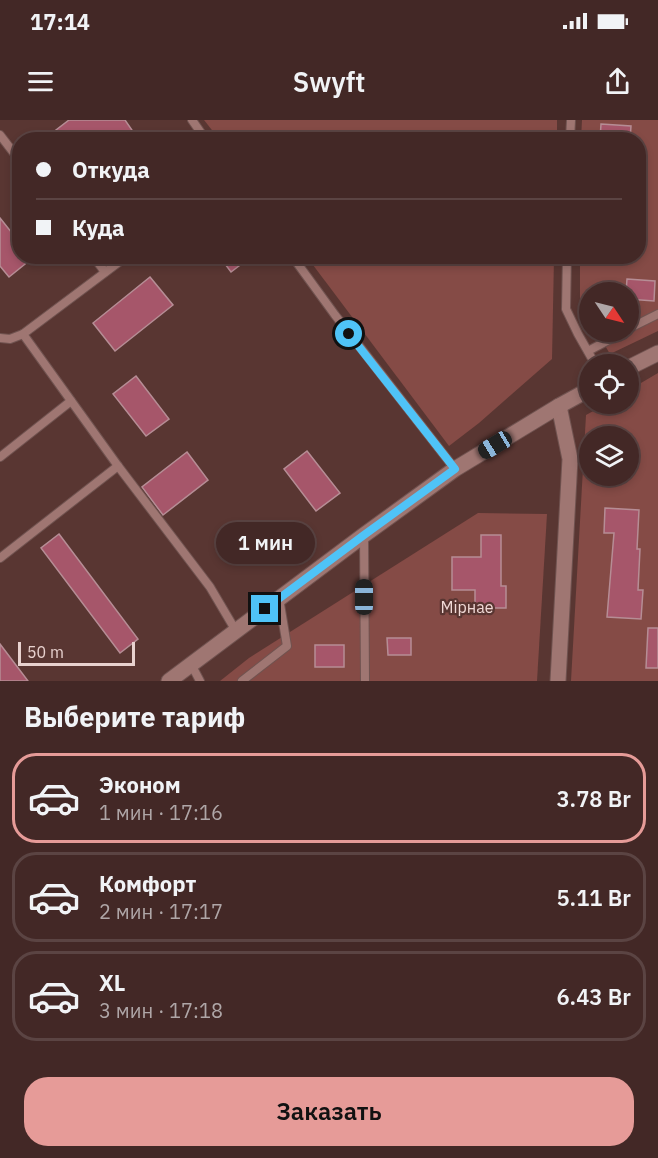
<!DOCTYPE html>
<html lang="ru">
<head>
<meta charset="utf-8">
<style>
  body { margin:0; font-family:"IBM Plex Sans",sans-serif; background:#4a302e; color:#f1f3f6; height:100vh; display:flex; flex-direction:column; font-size:22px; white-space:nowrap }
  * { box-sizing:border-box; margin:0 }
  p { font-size:20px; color:#afa6a7 }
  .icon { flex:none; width:33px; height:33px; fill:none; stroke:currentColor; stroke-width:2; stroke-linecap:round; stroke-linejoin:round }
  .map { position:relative; height:561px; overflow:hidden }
  .panel { display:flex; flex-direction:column; background:#432826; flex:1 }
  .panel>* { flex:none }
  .hud { position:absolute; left:12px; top:12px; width:634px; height:132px; border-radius:24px; box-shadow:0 3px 9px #0003,0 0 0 2px #5b4443; display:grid; align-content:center; height:132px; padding:0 24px; background:#432826 }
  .needle { width:39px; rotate:125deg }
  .controls { position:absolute; left:579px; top:162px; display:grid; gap:12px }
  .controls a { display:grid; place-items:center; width:60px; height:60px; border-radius:50%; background:#432826; box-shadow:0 3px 9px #0003,0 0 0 2px #5b4443; font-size:30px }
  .scale { position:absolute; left:18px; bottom:15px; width:117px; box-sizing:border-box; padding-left:6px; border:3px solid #e8d2cf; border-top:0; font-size:16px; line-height:21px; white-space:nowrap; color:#e8d2cf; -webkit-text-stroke:4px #593632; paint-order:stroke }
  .end { position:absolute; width:27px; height:27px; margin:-14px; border:8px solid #4fc3f7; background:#111; box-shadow:0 0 0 3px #111 }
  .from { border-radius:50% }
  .bubble { position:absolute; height:42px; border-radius:21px; background:#432826; box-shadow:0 3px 9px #0003,0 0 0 2px #5b4443; font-size:20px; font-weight:600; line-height:42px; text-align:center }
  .car { position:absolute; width:18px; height:36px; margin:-18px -9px; border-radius:8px; box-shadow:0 0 4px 2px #0007; background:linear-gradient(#222 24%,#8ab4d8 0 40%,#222 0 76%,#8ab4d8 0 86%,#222 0) }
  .hud b { display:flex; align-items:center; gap:21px; height:57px; font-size:22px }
  .hud b+b { border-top:2px solid #5b4443 }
  .hud i { width:15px; height:15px; background:#f1f3f6 }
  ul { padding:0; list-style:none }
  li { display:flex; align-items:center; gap:18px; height:90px; margin:0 12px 9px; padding:0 12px; border:3px solid #5b4443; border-radius:24px }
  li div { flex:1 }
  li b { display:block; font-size:22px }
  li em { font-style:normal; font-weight:600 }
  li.on { border-color:#e69b98 }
  li>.icon { width:54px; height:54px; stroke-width:1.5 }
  h2 { padding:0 24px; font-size:27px; line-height:72px }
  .cta { display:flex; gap:12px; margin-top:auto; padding:12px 24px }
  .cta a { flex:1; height:69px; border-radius:24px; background:#e69b98; color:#111; font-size:24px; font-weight:600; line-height:69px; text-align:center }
  .status { display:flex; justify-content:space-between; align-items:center; height:42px; padding:0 30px; background:#432826; direction:ltr }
  .status svg { height:16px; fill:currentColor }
  header { display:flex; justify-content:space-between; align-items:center; height:78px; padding:0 24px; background:#432826; font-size:27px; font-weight:600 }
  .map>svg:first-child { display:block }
  .green { fill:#854b46; fill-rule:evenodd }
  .building { fill:#a6566a; stroke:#b68d95; stroke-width:1.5 }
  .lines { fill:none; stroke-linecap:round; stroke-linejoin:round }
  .lane-casing { stroke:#705350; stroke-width:10 }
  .street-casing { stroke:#705350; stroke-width:17 }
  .secondary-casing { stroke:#705350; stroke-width:17 }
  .lane { stroke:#9f7672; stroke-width:8 }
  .street { stroke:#9f7672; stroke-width:15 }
  .secondary { stroke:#9f7672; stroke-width:15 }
  .route { stroke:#4fc3f7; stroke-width:8 }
  .labels { text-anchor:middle; stroke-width:4.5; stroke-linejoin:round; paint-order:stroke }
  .park-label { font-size:16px; fill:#f1d9d6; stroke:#593632 }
</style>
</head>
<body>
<div class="status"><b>17:14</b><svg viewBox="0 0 49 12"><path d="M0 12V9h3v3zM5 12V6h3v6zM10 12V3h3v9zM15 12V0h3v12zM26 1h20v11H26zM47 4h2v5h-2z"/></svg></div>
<header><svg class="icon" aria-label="menu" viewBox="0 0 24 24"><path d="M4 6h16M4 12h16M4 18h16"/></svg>Swyft<svg class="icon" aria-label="share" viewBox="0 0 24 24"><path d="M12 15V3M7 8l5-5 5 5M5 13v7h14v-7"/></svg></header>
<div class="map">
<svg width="658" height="561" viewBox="0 0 658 561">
  <rect width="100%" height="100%" fill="#593632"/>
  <g class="green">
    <path d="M 204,0 L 557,0 L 557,19 L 219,19 Z"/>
    <path d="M 582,0 L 658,0 L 658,211 L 610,234 L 597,212 L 628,212 L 628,172 L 590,172 L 589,197 L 580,180 L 580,137 L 639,136 L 639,20 L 581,19 Z"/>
    <path d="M 307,137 L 554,137 L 552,239 L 479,303 L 449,326 Z"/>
    <path d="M 658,253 L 658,561 L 571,561 L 586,295 L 606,284 L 628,284 L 629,270 ZM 590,316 L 628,316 L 628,356 L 590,356 Z"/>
    <path d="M 478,393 L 547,394 L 537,561 L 220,561 L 249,538 Z"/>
  </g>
  <g class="building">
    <path d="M 69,0 L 125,0 L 134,13 L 125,20 L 43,20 Z"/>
    <path d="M 601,4 L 631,6 L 630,20 L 600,20 Z"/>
    <path d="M 0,98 L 20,123 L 20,136 L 35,136 L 9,157 L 0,146 Z"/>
    <path d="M 219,136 L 252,136 L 231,152 Z"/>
    <path d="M 150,157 L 173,185 L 115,231 L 93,203 Z"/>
    <path d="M 627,159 L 655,161 L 654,181 L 628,179 L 628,172 L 626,172 Z"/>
    <path d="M 136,256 L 169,299 L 146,316 L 113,274 Z"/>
    <path d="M 307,331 L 340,373 L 316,391 L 284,349 Z"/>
    <path d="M 187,332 L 208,360 L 163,395 L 142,367 Z"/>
    <path d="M 605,388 L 639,390 L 637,429 L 640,429 L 638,470 L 643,470 L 641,499 L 607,497 L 614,413 L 604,413 Z"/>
    <path d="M 59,414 L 138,519 L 120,533 L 41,428 Z"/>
    <path d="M 481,415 L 501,415 L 501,466 L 506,466 L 506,488 L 475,488 L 475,470 L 452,470 L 452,437 L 481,437 Z"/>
    <path d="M 648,508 L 658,508 L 658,548 L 646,548 Z"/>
    <path d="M 387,518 L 411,518 L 411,535 L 388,535 Z"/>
    <path d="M 0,524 L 28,561 L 0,561 Z"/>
    <rect x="315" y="525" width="29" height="22"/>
  </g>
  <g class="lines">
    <defs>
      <g id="lane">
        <path d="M 192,0 L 206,20"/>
        <path d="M 0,15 L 20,41"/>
        <path d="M 570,20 L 571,0"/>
        <path d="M 93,136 L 105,152"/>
        <path d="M 127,136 L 23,214 L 118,346 L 210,467 L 236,511"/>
        <path d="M 292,136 L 335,195 L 455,349"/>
        <path d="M 567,136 L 566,189 L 578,214 L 595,244"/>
        <path d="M 628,209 L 658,194"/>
        <path d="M 0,218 L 10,219 L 23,214"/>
        <path d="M 588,231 L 624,212"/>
        <path d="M 0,337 L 71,281"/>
        <path d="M 364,416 L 365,561"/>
        <path d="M 0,438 L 118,346"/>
        <path d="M 191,544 L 200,561"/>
        <path d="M 242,561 L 287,526 L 279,478"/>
      </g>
      <path id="street" d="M 558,561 L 570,339 L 559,286"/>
      <g id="secondary">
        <path d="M 628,248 L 658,233"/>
        <path d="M 169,561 L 364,415 L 455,349 L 559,286 L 590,269"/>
      </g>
    </defs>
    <use href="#lane" class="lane-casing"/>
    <use href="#street" class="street-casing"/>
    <use href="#secondary" class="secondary-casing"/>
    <use href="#lane" class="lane"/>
    <use href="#street" class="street"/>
    <use href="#secondary" class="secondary"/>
  </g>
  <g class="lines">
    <path class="route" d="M 265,489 L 364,415 L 455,349 L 349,214"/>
  </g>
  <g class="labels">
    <g class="park-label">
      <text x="467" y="493">Мірнае</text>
    </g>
  </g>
</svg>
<div class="controls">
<a><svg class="needle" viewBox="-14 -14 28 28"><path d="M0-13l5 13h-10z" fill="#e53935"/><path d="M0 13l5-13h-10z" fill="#afa6a7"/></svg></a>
<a><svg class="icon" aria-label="locate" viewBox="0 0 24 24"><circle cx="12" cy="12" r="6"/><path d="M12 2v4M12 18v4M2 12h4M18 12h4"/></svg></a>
<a><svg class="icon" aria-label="layers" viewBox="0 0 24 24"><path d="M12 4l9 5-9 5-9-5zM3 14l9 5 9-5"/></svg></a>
</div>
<div class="scale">50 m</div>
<i class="end from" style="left:349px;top:214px"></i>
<i class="end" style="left:265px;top:489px"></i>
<div class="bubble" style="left:216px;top:402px;width:99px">1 мин</div>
<i class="car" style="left:495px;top:325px;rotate:239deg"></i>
<i class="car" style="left:364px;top:477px;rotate:0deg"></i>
<div class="hud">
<b><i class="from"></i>Откуда</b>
<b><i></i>Куда</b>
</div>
</div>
<section class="panel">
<h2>Выберите тариф</h2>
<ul>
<li class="on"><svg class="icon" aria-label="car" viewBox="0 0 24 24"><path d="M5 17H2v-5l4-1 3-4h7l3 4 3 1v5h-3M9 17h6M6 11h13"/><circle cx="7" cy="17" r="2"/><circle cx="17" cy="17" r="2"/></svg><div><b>Эконом</b><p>1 мин · 17:16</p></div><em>3.78 Br</em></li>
<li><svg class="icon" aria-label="car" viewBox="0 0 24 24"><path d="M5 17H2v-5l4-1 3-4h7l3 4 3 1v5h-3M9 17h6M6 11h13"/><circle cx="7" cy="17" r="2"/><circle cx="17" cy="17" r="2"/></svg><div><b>Комфорт</b><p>2 мин · 17:17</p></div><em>5.11 Br</em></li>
<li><svg class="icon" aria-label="car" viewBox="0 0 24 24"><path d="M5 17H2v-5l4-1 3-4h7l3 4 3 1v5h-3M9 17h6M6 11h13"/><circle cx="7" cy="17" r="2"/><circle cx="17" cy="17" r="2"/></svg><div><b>XL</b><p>3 мин · 17:18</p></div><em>6.43 Br</em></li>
</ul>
<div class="cta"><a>Заказать</a></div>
</section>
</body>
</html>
